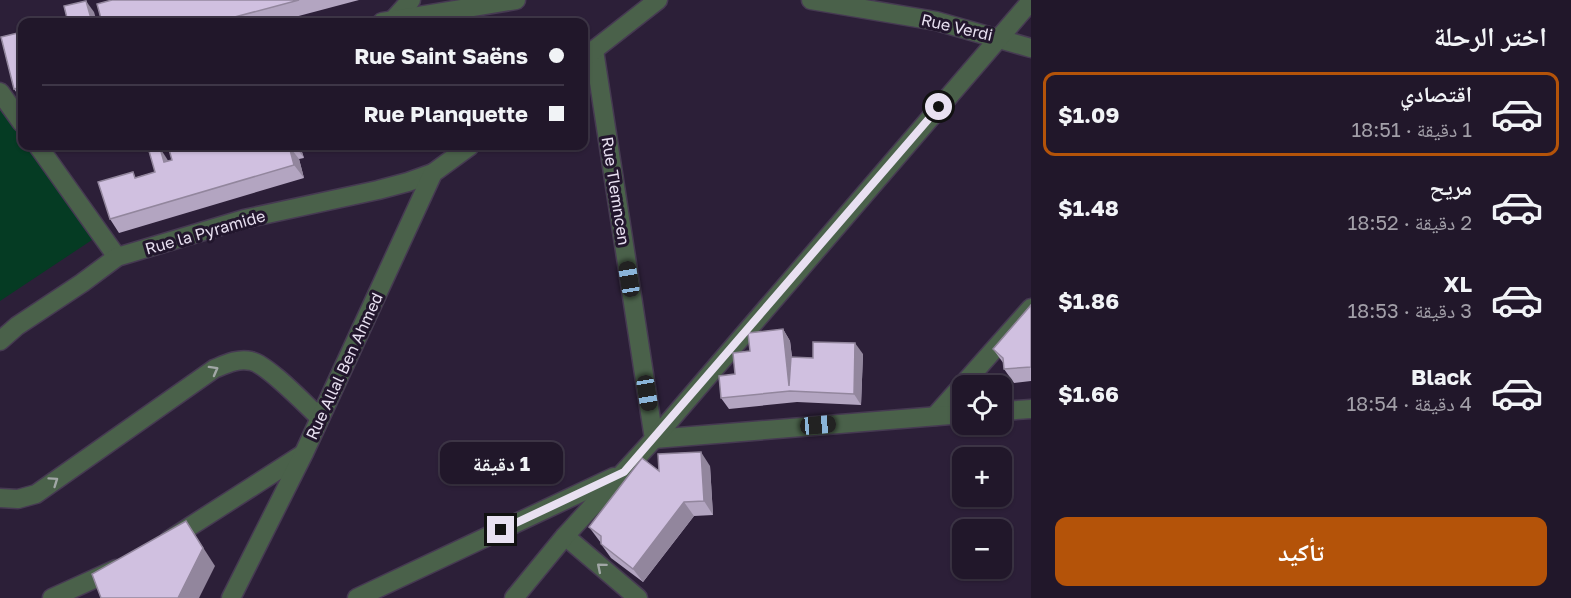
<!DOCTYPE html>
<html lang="ar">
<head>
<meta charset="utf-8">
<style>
  body { margin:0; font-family:"Golos Text","Noto Naskh Arabic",sans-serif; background:#2d2436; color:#f1f3f6; direction:rtl; height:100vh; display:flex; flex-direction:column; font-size:22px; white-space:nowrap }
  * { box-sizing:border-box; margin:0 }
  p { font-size:20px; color:#a29fa8 }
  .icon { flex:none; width:33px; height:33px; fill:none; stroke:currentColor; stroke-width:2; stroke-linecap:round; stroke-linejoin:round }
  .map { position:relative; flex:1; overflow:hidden; direction:ltr }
  .panel { display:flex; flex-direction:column; background:#21172a; width:540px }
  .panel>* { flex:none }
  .top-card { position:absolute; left:18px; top:18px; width:570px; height:132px; border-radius:12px; box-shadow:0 2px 4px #0004,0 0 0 2px #3e3647; direction:rtl; display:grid; align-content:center; height:132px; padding:0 24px; background:#21172a }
  .controls { position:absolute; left:952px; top:375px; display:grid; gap:12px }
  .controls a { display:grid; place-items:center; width:60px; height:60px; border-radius:12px; background:#21172a; box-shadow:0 2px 4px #0004,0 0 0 2px #3e3647; font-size:30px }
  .end { position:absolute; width:27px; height:27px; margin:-14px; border:8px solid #e8e0f1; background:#111; box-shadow:0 0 0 3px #111 }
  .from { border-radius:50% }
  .bubble { position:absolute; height:42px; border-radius:12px; background:#21172a; box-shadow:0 2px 4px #0004,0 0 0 2px #3e3647; font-size:20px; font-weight:700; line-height:42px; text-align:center; direction:rtl }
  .car { position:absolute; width:18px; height:36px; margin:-18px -9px; border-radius:8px; box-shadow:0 0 4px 2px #0007; background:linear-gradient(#222 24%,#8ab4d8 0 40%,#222 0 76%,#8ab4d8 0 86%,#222 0) }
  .top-card b { display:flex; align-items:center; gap:21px; height:57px; font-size:22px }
  .top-card b+b { border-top:2px solid #3e3647 }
  .top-card i { width:15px; height:15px; background:#f1f3f6 }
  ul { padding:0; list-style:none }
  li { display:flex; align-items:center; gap:18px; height:84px; margin:0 12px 9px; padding:0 12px; border:3px solid transparent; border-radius:12px }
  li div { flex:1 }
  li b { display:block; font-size:22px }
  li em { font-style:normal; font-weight:700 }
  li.selected { border-color:#b45309 }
  li>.icon { width:54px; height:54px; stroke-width:1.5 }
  h2 { padding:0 24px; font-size:27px; line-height:72px }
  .button { display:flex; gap:12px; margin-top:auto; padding:12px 24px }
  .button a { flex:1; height:69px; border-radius:12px; background:#b45309; color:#fff; font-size:24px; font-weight:700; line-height:69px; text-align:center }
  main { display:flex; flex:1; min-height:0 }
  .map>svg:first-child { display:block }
  .green { fill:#053b23 }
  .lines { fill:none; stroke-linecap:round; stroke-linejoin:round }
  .street-casing { stroke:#463a52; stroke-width:21 }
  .street { stroke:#4a614a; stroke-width:18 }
  .wall { fill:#b3a5c1 }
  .shaded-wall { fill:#92869d }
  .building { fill:#d0c0e0; stroke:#92869d; stroke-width:1.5 }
  .oneway { stroke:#a1a7a6 }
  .route { stroke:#e8e0f1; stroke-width:8 }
  .labels { text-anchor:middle; stroke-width:6; stroke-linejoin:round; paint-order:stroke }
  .street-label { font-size:16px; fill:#e8e0f1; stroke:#22162d }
</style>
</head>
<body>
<main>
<section class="panel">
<h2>اختر الرحلة</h2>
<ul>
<li class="selected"><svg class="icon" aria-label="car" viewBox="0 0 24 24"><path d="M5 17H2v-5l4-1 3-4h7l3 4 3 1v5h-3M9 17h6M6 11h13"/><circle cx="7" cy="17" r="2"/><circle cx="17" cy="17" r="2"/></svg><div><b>اقتصادي</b><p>1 دقيقة · 18:51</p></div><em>$1.09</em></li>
<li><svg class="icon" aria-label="car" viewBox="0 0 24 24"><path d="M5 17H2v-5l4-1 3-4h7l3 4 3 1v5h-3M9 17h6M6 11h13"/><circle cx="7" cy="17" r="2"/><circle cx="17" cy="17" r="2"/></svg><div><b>مريح</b><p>2 دقيقة · 18:52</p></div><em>$1.48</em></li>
<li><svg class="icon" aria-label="car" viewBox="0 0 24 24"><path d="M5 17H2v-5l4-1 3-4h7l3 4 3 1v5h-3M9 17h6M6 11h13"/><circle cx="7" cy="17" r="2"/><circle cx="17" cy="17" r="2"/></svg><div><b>XL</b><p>3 دقيقة · 18:53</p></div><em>$1.86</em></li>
<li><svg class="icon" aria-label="car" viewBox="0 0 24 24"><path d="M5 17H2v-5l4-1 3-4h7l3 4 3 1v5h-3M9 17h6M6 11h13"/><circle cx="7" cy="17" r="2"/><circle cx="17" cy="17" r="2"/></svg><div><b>Black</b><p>4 دقيقة · 18:54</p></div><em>$1.66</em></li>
</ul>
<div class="button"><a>تأكيد</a></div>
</section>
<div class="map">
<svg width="1031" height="598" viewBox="0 0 1031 598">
  <rect width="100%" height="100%" fill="#2c1f38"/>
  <path class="green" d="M 0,104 L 22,136 L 22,146 L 30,146 L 95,238 L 0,301 Z"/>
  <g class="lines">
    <defs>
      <g id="street">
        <path d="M 811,0 L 936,21 L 1031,48"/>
        <path d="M 393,20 L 411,0"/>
        <path d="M 382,22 L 516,0"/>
        <path d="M 594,50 L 654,439"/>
        <path d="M 585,57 L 658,0"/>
        <path d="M 0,92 L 22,123"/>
        <path d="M 38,146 L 117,257"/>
        <path d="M 0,341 L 17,326 L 82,283 L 117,257 L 244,219 L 378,190 L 408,182 L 433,173"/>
        <path d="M 1002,411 L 1031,409"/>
        <path d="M 935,416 L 1031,308"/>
        <path d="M 654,439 L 963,414"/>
        <path d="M 0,498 L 18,499 L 36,494 L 214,369 C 226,364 238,358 251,361 C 267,364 306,405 320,418"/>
        <path d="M 565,536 L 638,598"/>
        <path d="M 169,540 L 303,454"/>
        <path d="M 52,598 L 116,569"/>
        <path d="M 231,598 L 304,453 L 433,173 L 470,146"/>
        <path d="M 357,598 L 614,477"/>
        <path d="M 514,598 L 565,536 L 654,439 L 1031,1"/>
      </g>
    </defs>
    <use href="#street" class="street-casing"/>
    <use href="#street" class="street"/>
  </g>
  <g class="wall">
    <path d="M 112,0 L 359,0 L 276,22 L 102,22 Z"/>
    <path d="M 22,32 L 22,100 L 14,89 Z"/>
    <path d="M 168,146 L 300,146 L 304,158 L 299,159 L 304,178 L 119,233 L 110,219 L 137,177 L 155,172 L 168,161 L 172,160 Z"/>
    <path d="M 1031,305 L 1031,381 L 1014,383 L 1004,369 L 1004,364 L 993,349 Z"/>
    <path d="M 783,329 L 790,341 L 792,357 L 813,358 L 863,354 L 861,405 L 797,402 L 729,409 L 721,398 L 735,374 L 750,351 Z"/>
    <path d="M 710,466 L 713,515 L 694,516 L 643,582 L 611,558 L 601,544 L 601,543 L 589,527 L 659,471 Z"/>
  </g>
  <g class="shaded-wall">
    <path d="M 86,1 L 94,12 L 97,22 L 92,22 Z"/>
    <path d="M 289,146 L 299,159 L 304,178 L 294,165 Z"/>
    <path d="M 295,146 L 300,146 L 304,158 Z"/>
    <path d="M 160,148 L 169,162 L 164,162 Z"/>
    <path d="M 783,329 L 790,341 L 796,391 L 789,386 Z"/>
    <path d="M 855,343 L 863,354 L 861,405 L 854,394 Z"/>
    <path d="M 701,452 L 710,466 L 713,515 L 704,501 Z"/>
    <path d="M 684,502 L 694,516 L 643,582 L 633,569 Z"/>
    <path d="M 186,521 L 215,566 L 199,598 L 178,598 Z"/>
  </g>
  <g class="building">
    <path d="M 112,0 L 299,0 L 216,22 L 102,22 L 97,4 Z"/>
    <path d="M 86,1 L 92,22 L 68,22 L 64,6 Z"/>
    <path d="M 22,32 L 22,87 L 14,89 L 1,37 Z"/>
    <path d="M 168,146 L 289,146 L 294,165 L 110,219 L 98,182 L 133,172 L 135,178 L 155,172 L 149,151 L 160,148 L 164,162 L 172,160 Z"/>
    <path d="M 1031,305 L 1031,367 L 1004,369 L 1003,358 L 993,349 Z"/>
    <path d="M 783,329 L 789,386 L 791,357 L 813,358 L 813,342 L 855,343 L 854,394 L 790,391 L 721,398 L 719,376 L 735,374 L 733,353 L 750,351 L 748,333 Z"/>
    <path d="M 701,452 L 704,501 L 684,502 L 633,569 L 601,544 L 601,536 L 589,527 L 642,458 L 659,471 L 658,454 Z"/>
    <path d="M 186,521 L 203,548 L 178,598 L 101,598 L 92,574 Z"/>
  </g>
  <defs><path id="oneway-chevron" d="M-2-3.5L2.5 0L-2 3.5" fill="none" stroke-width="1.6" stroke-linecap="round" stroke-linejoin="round" transform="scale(1.5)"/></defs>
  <g class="oneway">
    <use href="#oneway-chevron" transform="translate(214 370) rotate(-29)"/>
    <use href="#oneway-chevron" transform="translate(54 481) rotate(-35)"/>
    <use href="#oneway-chevron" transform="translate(601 567) rotate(-140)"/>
  </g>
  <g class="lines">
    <path class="route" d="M 501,530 L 624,472 L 939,107"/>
  </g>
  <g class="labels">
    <g class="street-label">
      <text transform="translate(957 27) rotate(13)" y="6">Rue Verdi</text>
      <text transform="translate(616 191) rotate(81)" y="6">Rue Tlemncen</text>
      <text transform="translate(205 232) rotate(-16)" y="6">Rue la Pyramide</text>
      <text transform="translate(344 366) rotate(-65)" y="6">Rue Allal Ben Ahmed</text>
    </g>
  </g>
</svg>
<div class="controls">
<a><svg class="icon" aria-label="locate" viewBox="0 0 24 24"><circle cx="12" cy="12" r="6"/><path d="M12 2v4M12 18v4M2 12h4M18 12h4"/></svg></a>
<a>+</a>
<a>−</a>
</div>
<i class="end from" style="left:939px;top:107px"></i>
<i class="end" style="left:501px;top:530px"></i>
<div class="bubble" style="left:440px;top:442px;width:123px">1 دقيقة</div>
<i class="car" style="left:629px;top:279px;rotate:351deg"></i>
<i class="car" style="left:647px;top:393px;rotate:171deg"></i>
<i class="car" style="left:818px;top:425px;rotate:85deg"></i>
<div class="top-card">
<b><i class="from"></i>Rue Saint Saëns</b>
<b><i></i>Rue Planquette</b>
</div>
</div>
</main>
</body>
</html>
